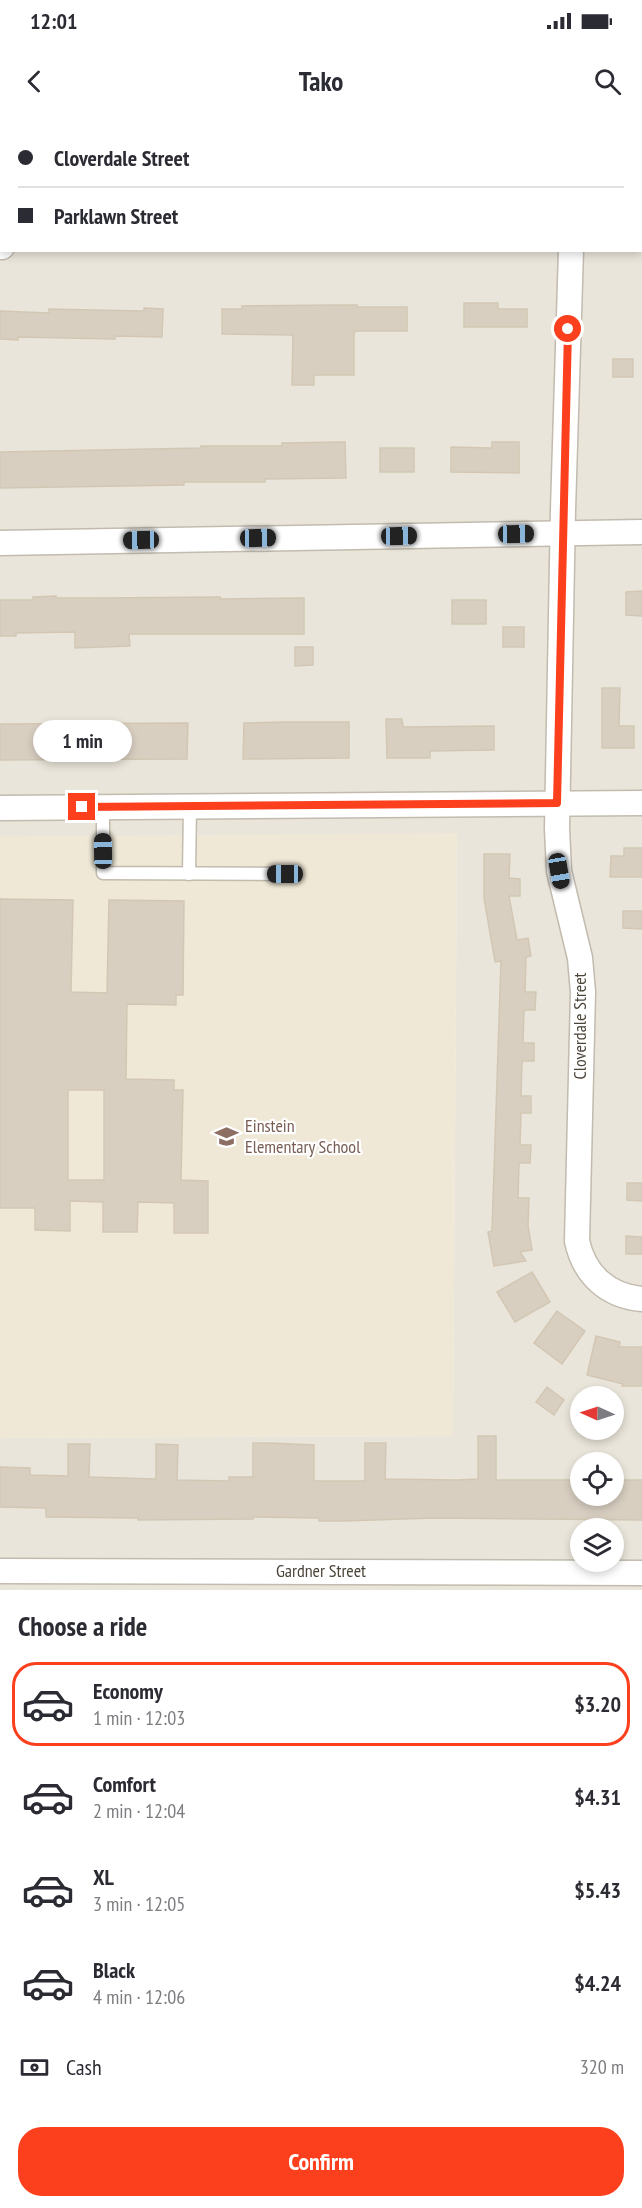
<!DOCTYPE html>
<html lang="en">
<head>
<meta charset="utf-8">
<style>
  body { margin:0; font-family:"PT Sans Narrow",sans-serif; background:#f7f7f7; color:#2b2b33; height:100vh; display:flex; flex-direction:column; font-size:22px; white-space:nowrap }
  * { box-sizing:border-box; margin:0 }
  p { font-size:20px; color:#7c7c81 }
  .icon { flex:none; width:33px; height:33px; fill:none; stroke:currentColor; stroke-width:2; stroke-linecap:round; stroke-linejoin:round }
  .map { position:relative; height:1470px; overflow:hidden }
  .drawer { display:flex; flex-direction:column; background:#fff; flex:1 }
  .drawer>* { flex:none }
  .hud { position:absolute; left:0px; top:0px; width:642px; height:132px; box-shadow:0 3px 9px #0003; display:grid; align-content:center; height:132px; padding:0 18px; background:#fff }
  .needle { width:39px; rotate:273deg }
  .controls { position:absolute; left:570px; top:1266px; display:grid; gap:12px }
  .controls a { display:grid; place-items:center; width:54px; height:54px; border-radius:50%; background:#fff; box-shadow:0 3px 9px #0003; font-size:30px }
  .end { position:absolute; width:27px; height:27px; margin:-14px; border:8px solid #fc3f1d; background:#fff; box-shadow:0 0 0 3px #fff }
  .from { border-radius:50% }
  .bubble { position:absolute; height:42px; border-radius:21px; background:#fff; box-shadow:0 3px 9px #0003; font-size:20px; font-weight:700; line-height:42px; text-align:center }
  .car { position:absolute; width:18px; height:36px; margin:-18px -9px; border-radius:8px; box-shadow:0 0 4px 2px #0007; background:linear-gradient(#222 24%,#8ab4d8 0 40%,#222 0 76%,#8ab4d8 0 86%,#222 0) }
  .hud b { display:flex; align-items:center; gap:21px; height:57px; font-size:22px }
  .hud b+b { border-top:2px solid #e1e1e2 }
  .hud i { width:15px; height:15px; background:#2b2b33 }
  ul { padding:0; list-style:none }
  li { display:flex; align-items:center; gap:18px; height:84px; margin:0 12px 9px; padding:0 6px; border:3px solid transparent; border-radius:24px }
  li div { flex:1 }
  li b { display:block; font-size:22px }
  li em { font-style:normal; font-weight:700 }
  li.current { border-color:#fc3f1d }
  li>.icon { width:54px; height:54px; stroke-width:1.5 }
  h2 { padding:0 18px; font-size:27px; line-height:72px }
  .pay { display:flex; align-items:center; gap:15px; height:66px; padding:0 18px; font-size:22px }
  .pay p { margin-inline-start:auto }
  .action { display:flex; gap:12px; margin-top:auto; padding:12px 18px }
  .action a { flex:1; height:69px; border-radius:24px; background:#fc3f1d; color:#fff; font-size:24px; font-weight:700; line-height:69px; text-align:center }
  .status { display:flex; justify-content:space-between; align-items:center; height:42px; padding:0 30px; background:#fff; direction:ltr }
  .status svg { height:16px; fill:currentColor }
  header { display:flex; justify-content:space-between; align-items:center; height:78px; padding:0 18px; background:#fff; font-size:27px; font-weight:700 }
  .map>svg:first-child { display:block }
  .residential { fill:#eae5da; fill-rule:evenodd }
  .education { fill:#efe8d6 }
  .building { fill:#d8cfc1; stroke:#d3c7b4; stroke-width:1.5; fill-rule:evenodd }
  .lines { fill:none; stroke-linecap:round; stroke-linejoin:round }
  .service-casing { stroke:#c2bbae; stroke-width:15 }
  .minor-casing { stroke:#c2bbae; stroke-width:27 }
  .service { stroke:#fff; stroke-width:12 }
  .minor { stroke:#fff; stroke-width:24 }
  .route { stroke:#fc3f1d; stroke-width:8 }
  .labels { text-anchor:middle; stroke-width:4.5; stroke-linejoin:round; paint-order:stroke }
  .street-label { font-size:18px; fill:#4b4439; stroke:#fff }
  .education-label { font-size:18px; fill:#785e54; stroke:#fff; text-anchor:start }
</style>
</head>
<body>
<div class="status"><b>12:01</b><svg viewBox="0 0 49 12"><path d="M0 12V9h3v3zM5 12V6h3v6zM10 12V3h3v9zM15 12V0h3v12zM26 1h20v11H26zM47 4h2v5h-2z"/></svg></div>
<header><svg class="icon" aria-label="back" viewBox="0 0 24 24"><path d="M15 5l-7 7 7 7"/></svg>Tako<svg class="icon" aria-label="search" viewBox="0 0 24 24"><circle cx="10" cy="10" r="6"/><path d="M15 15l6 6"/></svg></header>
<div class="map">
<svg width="642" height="1470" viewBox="0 0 642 1470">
  <rect width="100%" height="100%" fill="#f6f3ec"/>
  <path class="residential" d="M 0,0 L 642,0 L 642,1470 L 0,1470 L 0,1318 L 453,1316 L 457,714 L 0,717 ZM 2,2 L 640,2 L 640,130 L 2,130 ZM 580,1276 L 614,1276 L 614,1310 L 580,1310 ZM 580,1342 L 614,1342 L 614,1376 L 580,1376 ZM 580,1408 L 614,1408 L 614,1442 L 580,1442 Z"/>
  <path class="education" d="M 457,713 L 453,1316 L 0,1318 L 0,717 Z"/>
  <g class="building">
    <path d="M 464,183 L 498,183 L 498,189 L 527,189 L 527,207 L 464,207 Z"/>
    <path d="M 338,185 L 357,185 L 357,187 L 407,187 L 407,211 L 356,211 L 354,213 L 354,255 L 314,255 L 314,265 L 292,265 L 293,215 L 222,214 L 222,189 L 242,189 L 242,186 Z"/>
    <path d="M 144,188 L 163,189 L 162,217 L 115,216 L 115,219 L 18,217 L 18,220 L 0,219 L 0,191 L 49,193 L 49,189 L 144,191 Z"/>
    <rect x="613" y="239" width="20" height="18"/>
    <path d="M 345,322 L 346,358 L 265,359 L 265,362 L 184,362 L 184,365 L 0,368 L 0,332 L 201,328 L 201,326 L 282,326 L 282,323 Z"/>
    <path d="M 492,322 L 519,322 L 519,353 L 451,352 L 451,327 L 492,328 Z"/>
    <rect x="380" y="328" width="34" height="24"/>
    <path d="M 642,471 L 642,496 L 626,495 L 626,472 Z"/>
    <path d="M 56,476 L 56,478 L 98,478 L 220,477 L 220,479 L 304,478 L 304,514 L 129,514 L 130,526 L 75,528 L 75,512 L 16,513 L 16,516 L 0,516 L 0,480 L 33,480 L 33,477 Z"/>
    <rect x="452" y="480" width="34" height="24"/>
    <rect x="503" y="507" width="21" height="20"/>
    <path d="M 295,527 L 313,527 L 313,545 L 295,546 Z"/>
    <path d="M 602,568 L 620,568 L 619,606 L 634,606 L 634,628 L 602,628 Z"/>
    <path d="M 386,599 L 402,599 L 403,607 L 494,606 L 494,630 L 430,631 L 430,638 L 387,638 Z"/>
    <path d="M 286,602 L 349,602 L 349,638 L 243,639 L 244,603 Z"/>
    <path d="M 188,603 L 187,639 L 0,640 L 0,604 Z"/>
    <path d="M 624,728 L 642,728 L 642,757 L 610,757 L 611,736 L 624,736 Z"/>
    <path d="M 484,734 L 510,734 L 509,758 L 520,759 L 520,776 L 509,776 L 517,820 L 528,818 L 531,836 L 526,837 L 525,872 L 536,872 L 535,890 L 524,890 L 523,923 L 534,923 L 534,941 L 522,941 L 521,976 L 531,976 L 531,993 L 521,993 L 520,1025 L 531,1025 L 530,1043 L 519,1043 L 518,1078 L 529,1078 L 528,1105 L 532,1130 L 520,1132 L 526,1141 L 494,1146 L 488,1112 L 492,1111 L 501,841 L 495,842 L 484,778 Z"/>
    <path d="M 0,779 L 73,780 L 71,872 L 107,873 L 109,780 L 184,781 L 183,875 L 176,875 L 176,885 L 127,884 L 126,959 L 174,960 L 174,970 L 183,970 L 181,1060 L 208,1061 L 208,1113 L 174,1113 L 174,1083 L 138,1082 L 137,1112 L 103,1112 L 103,1082 L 70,1081 L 70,1111 L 35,1110 L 35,1088 L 0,1088 ZM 68,970 L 104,970 L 104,1060 L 68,1060 Z"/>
    <path d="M 623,791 L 642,791 L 642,809 L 623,808 Z"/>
    <path d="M 627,1063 L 642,1063 L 642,1081 L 627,1080 Z"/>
    <path d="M 626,1116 L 642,1117 L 642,1134 L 626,1134 Z"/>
    <path d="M 532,1152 L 550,1182 L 515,1202 L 497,1172 Z"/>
    <path d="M 557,1191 L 585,1211 L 562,1244 L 534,1223 Z"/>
    <path d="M 596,1216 L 620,1222 L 619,1227 L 642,1227 L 642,1266 L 622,1266 L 623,1264 L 587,1255 Z"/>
    <path d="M 547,1267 L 564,1280 L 554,1295 L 536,1282 Z"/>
    <path d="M 478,1316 L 496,1316 L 496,1360 L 580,1360 L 579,1376 L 614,1376 L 614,1360 L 642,1360 L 642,1400 L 434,1398 L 344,1401 L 319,1401 L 319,1398 L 253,1397 L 253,1399 L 138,1400 L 138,1398 L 46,1397 L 46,1388 L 0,1387 L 0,1347 L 30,1348 L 30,1355 L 68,1356 L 68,1324 L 90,1324 L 89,1357 L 156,1359 L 156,1324 L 178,1325 L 177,1360 L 229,1361 L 229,1357 L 253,1357 L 253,1323 L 271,1323 L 314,1325 L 314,1361 L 365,1361 L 365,1323 L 386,1323 L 385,1359 L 456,1360 L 478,1359 Z"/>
  </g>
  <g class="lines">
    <defs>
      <g id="service">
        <path d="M 103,687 L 103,753 L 285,754"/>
        <path d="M 189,754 L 190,686"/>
      </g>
      <g id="minor">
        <path d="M 574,2 L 574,0"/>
        <path d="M 640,116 L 642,116"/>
        <path d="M 0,127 L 2,127"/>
        <path d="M 571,130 L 563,390 L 557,708 L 559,751 L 580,838 L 583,872 L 577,1121 C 584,1154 607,1176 642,1179"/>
        <path d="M 0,423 L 642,412"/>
        <path d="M 0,688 L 642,683"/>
        <path d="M 0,1451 L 642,1453"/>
      </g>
    </defs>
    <use href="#service" class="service-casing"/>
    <use href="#minor" class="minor-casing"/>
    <use href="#service" class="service"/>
    <use href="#minor" class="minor"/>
  </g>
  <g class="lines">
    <path class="route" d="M 82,687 L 557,683 L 568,209"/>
  </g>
  <defs>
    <symbol id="school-bare" viewBox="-9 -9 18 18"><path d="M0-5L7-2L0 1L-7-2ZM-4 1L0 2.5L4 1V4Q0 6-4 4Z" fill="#8d6e63" stroke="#fff" stroke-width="2.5" paint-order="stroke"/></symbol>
  </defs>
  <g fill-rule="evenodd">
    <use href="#school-bare" x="210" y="1000" width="33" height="33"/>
  </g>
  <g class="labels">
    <g class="street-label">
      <text transform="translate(580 906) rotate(-90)" y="6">Cloverdale Street</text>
      <text x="321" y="1457">Gardner Street</text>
    </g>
    <g class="education-label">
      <text x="245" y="1012">Einstein<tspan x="245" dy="21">Elementary School</tspan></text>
    </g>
  </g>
</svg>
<div class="controls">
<a><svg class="needle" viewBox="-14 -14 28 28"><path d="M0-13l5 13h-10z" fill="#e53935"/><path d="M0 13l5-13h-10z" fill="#7c7c81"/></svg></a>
<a><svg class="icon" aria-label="locate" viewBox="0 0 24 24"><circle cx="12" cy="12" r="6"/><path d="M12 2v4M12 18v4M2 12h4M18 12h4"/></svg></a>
<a><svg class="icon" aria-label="layers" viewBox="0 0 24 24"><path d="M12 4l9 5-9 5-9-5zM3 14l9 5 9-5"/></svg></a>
</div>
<i class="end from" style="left:568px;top:209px"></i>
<i class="end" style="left:82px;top:687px"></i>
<div class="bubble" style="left:33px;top:600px;width:99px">1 min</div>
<i class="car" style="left:516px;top:414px;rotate:89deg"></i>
<i class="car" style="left:399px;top:416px;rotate:89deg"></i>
<i class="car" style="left:258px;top:418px;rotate:89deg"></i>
<i class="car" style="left:141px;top:420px;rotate:269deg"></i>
<i class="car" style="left:103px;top:731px;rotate:359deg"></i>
<i class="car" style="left:559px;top:751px;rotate:170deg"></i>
<i class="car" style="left:285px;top:754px;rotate:270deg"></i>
<div class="hud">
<b><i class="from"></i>Cloverdale Street</b>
<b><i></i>Parklawn Street</b>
</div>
</div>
<section class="drawer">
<h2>Choose a ride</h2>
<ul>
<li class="current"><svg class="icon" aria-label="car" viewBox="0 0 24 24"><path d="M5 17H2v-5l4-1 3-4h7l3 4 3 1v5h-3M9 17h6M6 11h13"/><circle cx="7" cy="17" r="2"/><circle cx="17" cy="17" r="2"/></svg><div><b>Economy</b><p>1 min · 12:03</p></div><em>$3.20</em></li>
<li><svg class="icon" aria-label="car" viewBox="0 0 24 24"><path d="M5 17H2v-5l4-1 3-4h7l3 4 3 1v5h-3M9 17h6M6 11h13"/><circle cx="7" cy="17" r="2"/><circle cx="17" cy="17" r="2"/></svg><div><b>Comfort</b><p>2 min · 12:04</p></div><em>$4.31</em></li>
<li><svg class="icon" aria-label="car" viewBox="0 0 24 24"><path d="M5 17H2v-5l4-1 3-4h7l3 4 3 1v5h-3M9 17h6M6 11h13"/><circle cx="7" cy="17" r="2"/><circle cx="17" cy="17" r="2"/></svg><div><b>XL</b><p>3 min · 12:05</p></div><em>$5.43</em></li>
<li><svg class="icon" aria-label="car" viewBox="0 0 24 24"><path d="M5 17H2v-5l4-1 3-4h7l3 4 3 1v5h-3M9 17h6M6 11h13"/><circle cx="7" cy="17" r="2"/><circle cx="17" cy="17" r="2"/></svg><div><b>Black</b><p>4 min · 12:06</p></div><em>$4.24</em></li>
</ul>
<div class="pay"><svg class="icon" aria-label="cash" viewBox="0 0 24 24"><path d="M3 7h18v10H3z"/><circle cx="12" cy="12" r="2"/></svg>Cash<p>320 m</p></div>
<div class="action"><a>Confirm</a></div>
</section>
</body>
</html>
